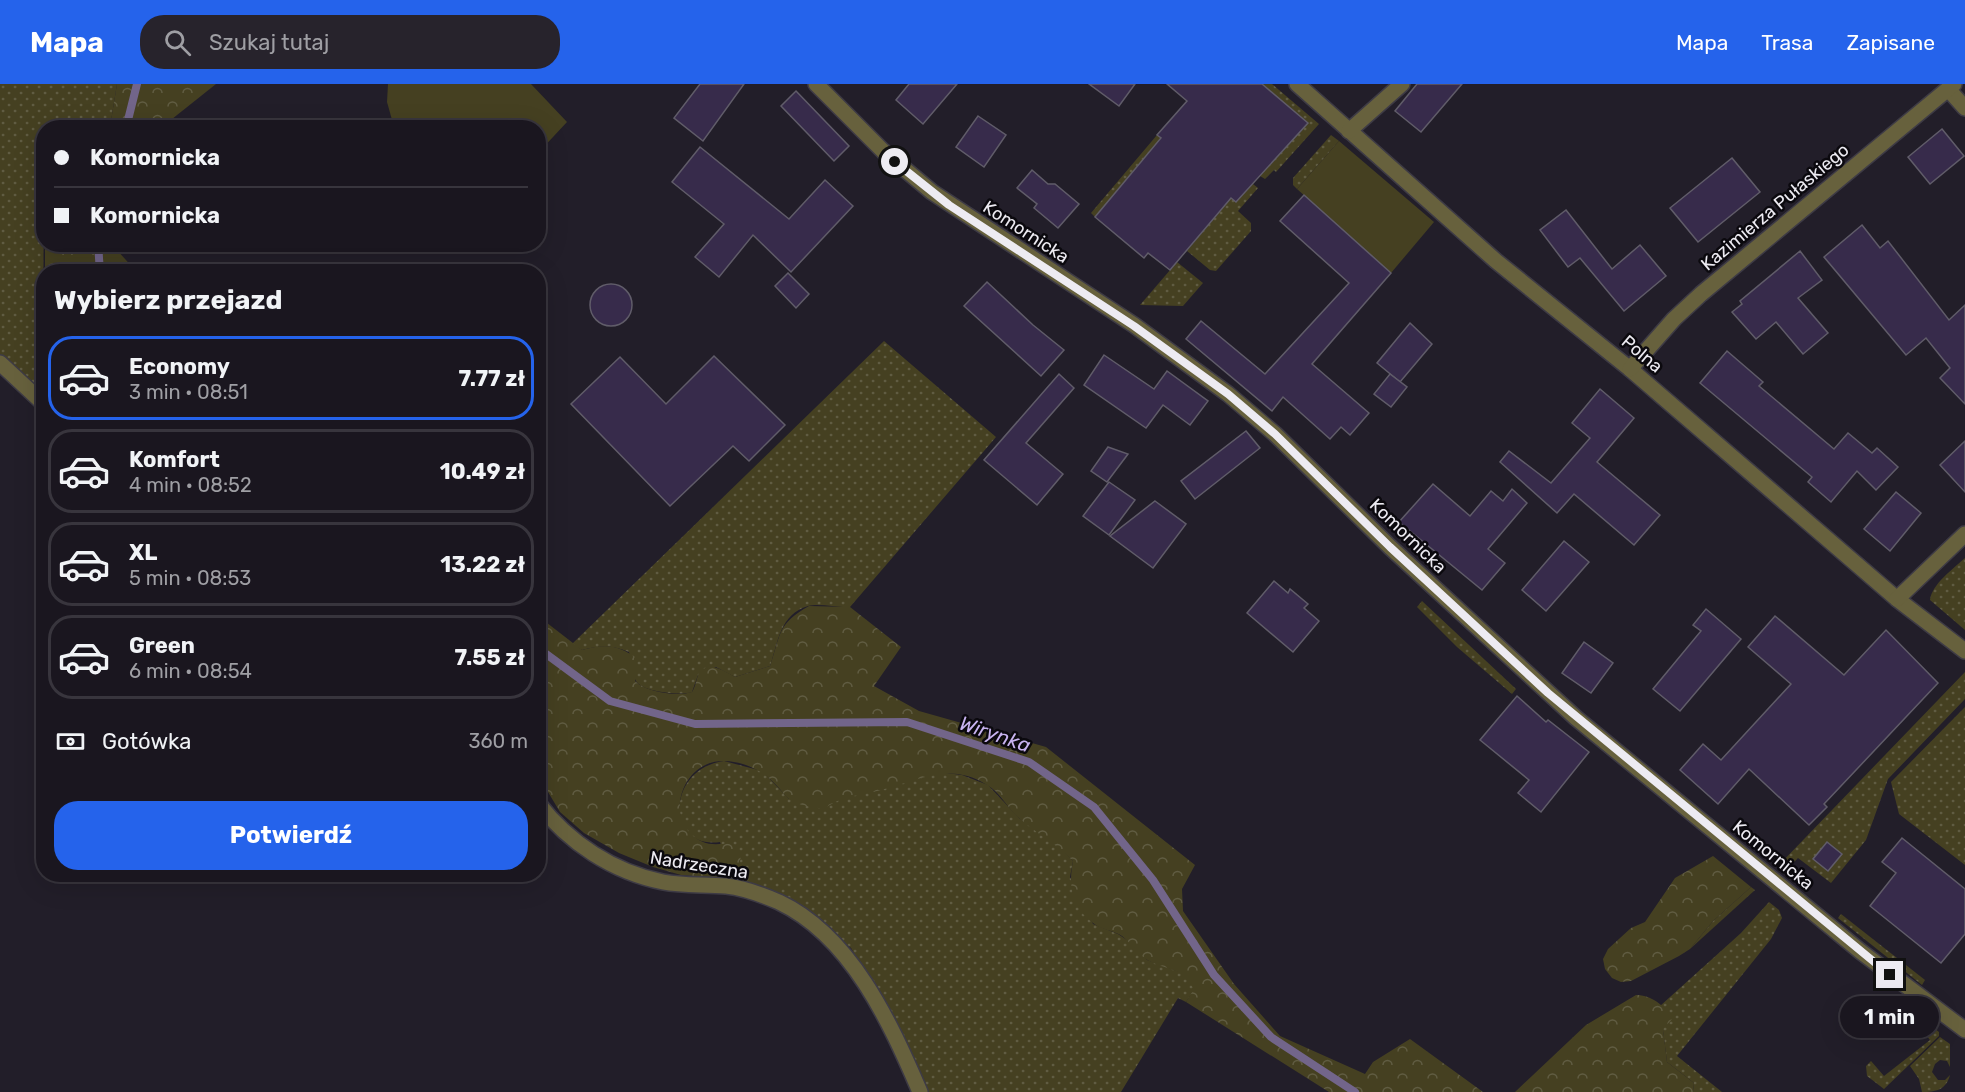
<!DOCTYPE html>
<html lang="pl">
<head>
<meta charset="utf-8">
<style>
  body { margin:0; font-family:Rubik,sans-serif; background:#27232c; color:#f1f3f6; height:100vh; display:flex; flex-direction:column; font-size:22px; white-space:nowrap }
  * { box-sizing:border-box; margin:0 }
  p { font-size:20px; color:#9f9fa4 }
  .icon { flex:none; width:33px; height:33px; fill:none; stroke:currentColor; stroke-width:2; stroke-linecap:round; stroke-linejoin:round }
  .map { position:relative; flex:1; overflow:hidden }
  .details { position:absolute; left:36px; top:180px; width:510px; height:618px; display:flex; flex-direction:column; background:#1a161f; border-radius:24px; box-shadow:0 6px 24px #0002,0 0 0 2px #38353d }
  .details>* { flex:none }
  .hud { position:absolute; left:36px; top:36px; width:510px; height:132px; border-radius:24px; box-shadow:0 6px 24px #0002,0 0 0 2px #38353d; display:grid; align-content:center; height:132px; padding:0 18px; background:#1a161f }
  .end { position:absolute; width:27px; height:27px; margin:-14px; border:8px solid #edebf2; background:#111; box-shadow:0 0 0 3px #111 }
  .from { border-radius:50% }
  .bubble { position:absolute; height:42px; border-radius:21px; background:#1a161f; box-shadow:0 6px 24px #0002,0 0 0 2px #38353d; font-size:20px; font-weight:700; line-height:42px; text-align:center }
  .hud b { display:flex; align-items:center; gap:21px; height:57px; font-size:22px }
  .hud b+b { border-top:2px solid #38353d }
  .hud i { width:15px; height:15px; background:#f1f3f6 }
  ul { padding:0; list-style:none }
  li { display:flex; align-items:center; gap:18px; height:84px; margin:0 12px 9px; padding:0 6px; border:3px solid #38353d; border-radius:24px }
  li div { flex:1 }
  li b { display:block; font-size:22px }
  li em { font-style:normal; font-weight:700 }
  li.active { border-color:#2563eb }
  li>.icon { width:54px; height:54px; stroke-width:1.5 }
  h2 { padding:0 18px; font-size:27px; line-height:72px }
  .pay { display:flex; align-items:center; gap:15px; height:66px; padding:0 18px; font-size:22px }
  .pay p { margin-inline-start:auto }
  .button { display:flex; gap:12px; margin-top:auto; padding:12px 18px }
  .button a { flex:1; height:69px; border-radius:24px; background:#2563eb; color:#fff; font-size:24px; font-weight:700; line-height:69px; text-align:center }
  header { display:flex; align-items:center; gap:36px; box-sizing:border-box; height:84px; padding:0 30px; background:#2563eb; color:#fff }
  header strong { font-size:28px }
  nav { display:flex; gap:33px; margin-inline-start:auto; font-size:21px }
  .search { width:420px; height:54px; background:#27232c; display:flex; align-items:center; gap:15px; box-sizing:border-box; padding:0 21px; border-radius:24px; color:#9f9fa4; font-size:22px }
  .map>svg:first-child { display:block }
  .grass { fill:url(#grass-dots) }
  .forest { fill:url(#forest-crowns) }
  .pitch { fill:#454021 }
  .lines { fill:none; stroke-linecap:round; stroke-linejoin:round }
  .stream { stroke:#72658a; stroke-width:8 }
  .building { fill:#372b4b; stroke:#605c69; stroke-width:1.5 }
  .minor-casing { stroke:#3e3b45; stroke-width:18 }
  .tertiary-casing { stroke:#3e3b45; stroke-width:18 }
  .minor { stroke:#67613d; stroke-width:15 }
  .tertiary { stroke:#67613d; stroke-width:15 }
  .route { stroke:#edebf2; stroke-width:8 }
  .labels { text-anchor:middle; stroke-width:5; stroke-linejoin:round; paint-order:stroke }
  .street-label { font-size:18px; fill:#edebf2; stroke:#0b090e }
  .water-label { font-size:20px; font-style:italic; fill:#c8b3f0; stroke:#0b090e }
</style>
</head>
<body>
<header>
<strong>Mapa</strong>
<div class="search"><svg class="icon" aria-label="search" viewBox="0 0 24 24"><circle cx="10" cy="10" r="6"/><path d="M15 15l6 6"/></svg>Szukaj tutaj</div>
<nav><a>Mapa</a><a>Trasa</a><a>Zapisane</a></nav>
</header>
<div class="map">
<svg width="1965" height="1008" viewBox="0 0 1965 1008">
  <defs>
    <pattern id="grass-dots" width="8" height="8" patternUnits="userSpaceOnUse" patternTransform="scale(1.5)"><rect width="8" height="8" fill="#454021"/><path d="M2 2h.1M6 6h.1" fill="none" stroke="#605c42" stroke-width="1.8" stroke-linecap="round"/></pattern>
    <pattern id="forest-crowns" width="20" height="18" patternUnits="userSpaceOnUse" patternTransform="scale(1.5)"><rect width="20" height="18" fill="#454021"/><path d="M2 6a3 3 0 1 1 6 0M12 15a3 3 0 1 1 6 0" fill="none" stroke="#605c42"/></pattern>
  </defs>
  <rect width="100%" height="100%" fill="#221e29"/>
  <g class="grass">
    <path d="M 0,0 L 117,0 L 110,43 L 44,44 L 43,311 L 0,270 Z"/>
    <path d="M 1262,0 L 1272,0 L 1319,40 L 1276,88 L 1274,86 L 1265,95 L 1260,92 L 1308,39 Z"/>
    <path d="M 1157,51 L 1236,118 L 1253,100 L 1258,104 L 1238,127 L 1251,139 L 1251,147 L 1216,187 L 1210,186 L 1187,167 L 1225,121 L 1154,63 L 1095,133 L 1091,129 Z"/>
    <path d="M 1331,51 L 1339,57 L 1297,105 L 1293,101 L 1293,94 Z"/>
    <path d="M 1177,178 L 1203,199 L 1183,222 L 1140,221 Z"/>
    <path d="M 884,257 L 996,353 L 850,523 C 838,524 820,519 808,522 C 780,530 778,558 770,582 L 735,593 L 716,583 L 698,591 L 692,608 C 681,612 639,608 635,595 C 632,587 631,576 629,568 C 612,561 600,561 582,566 L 572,560 Z"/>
    <path d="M 1965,474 L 1965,546 L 1930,516 C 1932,500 1953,485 1965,474 Z"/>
    <path d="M 1422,517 L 1516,605 L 1512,610 L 1457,563 L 1417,523 Z"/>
    <path d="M 1965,588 L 1965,615 L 1888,695 L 1866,756 L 1831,799 L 1798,774 L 1785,787 L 1779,781 Z"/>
    <path d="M 1965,623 L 1965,781 L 1899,730 L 1891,698 Z"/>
    <path d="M 724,677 L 762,687 L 789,715 L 837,715 L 938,688 L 962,691 L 988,701 L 1019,734 L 1059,762 L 1073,777 L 1070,793 L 1093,840 L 1118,850 L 1136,862 L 1147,876 L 1185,890 L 1195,905 L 1186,918 L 1178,914 L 1121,1008 L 929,1008 L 908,963 L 851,864 L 794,817 L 773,807 L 730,795 L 720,758 C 666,766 665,685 724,677 Z"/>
    <path d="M 1751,803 L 1755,806 L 1690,865 L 1713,837 Z"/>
    <path d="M 1769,818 L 1779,826 L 1782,834 L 1771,855 L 1677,972 L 1722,1008 L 1693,1008 L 1694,999 L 1667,978 L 1660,922 L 1741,849 Z"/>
    <path d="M 1841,830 L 1925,896 L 1922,901 L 1838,834 Z"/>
    <path d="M 1920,938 L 1927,939 L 1939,948 L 1939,952 L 1884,1005 L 1867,992 L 1866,982 L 1871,977 L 1884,992 L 1930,956 L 1920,943 Z"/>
    <path d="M 1940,953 L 1950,960 L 1950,983 L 1947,977 L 1940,976 L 1935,980 L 1932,988 L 1938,996 L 1945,996 L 1950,991 C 1946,1006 1936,1008 1922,1008 L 1919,995 L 1910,982 Z"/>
  </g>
  <g class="forest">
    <path d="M 117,0 L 216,0 L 162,43 L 110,43 Z"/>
    <path d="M 45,161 L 116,161 L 115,164 L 136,187 L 45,187 Z"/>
    <path d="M 809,522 L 850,523 L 901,563 L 874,602 L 919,627 L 1046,663 L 1195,781 L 1182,805 L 1183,827 L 1234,900 L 1280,952 L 1365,990 L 1373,978 L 1410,955 L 1483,1008 L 1329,1008 L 1186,918 L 1194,905 C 1179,882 1172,888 1149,877 C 1141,873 1131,859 1122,852 C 1113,846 1101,846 1093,839 C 1072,824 1068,801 1073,777 C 1057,760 1037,750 1019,734 C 1008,725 1000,708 987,701 C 948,677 919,697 881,706 C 860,712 842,711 824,725 C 813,723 799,722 789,715 C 785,712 781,706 777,702 C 764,687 745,678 725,677 C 681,675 661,739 703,758 C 711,762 725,759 734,760 L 741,770 L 739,786 L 730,795 L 681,791 L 653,783 L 619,769 L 584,749 L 560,728 L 539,693 L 538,532 L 582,566 C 603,560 621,560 637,576 L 635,597 C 646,608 677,613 692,608 C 696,602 696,595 699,589 C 708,576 725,587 735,593 L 770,582 C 781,550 777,540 809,522 Z"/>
    <path d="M 1713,772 L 1751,803 L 1713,837 L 1690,865 L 1679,872 L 1631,897 L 1621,898 L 1612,894 L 1605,885 L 1603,875 L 1608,865 L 1631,844 L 1645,838 L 1675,794 Z"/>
    <path d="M 1636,911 C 1651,911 1666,922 1672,935 L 1663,945 L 1667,978 L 1694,999 L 1693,1008 L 1515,1008 L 1586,941 Z"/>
  </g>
  <g class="pitch">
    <path d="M 388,0 L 531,0 L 567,38 L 539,68 L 538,44 L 394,43 L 387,18 Z"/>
    <path d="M 1339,57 L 1434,138 L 1391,189 L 1297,105 Z"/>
  </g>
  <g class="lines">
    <g class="stream">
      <path d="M 126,44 L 137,0"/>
      <path d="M 98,160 L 100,188"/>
      <path d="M 538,564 L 610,617 L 695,640 L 907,638 L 1029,678 L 1094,723 L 1153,796 L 1214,891 L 1271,953 L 1355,1008"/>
    </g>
  </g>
  <g class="building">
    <path d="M 700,0 L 744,0 L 703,57 L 674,34 Z"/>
    <path d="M 909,0 L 957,0 L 923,40 L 896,16 Z"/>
    <path d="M 1089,0 L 1135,0 L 1119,22 Z"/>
    <path d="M 1167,0 L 1262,0 L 1308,39 L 1236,118 L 1231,114 L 1170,186 L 1148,169 L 1144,174 L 1095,133 L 1161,54 L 1157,51 L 1187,17 Z"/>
    <path d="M 1417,0 L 1462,0 L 1421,48 L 1395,27 Z"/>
    <path d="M 796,7 L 849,62 L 834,77 L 781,22 Z"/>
    <path d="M 978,32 L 1006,51 L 984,83 L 956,63 Z"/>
    <path d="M 1942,45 L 1964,72 L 1930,100 L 1908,73 Z"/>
    <path d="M 700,63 L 789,135 L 825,96 L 853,122 L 791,188 L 753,151 L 719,193 L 695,173 L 724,140 L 672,98 Z"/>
    <path d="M 1732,74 L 1760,108 L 1698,158 L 1670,124 Z"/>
    <path d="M 1032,86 L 1048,100 L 1055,100 L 1079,120 L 1058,144 L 1034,124 L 1037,120 L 1017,104 Z"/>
    <path d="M 1304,111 L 1391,189 L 1312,280 L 1369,329 L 1350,351 L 1341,343 L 1330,355 L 1283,313 L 1272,327 L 1186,255 L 1201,237 L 1265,290 L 1349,199 L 1280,137 Z"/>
    <path d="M 1566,126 L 1612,185 L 1640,161 L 1666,192 L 1624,227 L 1580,174 L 1568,183 L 1540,146 Z"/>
    <path d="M 1862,141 L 1880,164 L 1888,157 L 1949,236 L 1965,221 L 1965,320 L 1940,294 L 1950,284 L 1926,254 L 1906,271 L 1824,173 Z"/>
    <path d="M 1800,167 L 1822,196 L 1798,214 L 1828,249 L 1803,270 L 1776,238 L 1756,255 L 1732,228 L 1742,220 L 1740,217 Z"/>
    <path d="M 788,189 L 809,210 L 796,224 L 775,202 Z"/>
    <path d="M 987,198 L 1033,241 L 1064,266 L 1041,292 L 964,222 Z"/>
    <circle cx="611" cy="221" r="21"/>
    <path d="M 1410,239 L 1432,260 L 1400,298 L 1377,279 Z"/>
    <path d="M 1727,267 L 1763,298 L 1759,302 L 1834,365 L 1848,349 L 1872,369 L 1877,364 L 1898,383 L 1876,406 L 1857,387 L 1831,418 L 1808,398 L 1812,393 L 1700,299 Z"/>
    <path d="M 1104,271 L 1154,305 L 1167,287 L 1208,317 L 1190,341 L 1163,321 L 1146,344 L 1084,301 Z"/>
    <path d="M 714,272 L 785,341 L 749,377 L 733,362 L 670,422 L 571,320 L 620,273 L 666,320 Z"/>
    <path d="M 1059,290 L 1074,304 L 1026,359 L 1063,390 L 1037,421 L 984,376 Z"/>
    <path d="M 1390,290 L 1407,303 L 1391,323 L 1374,310 Z"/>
    <path d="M 1600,305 L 1634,334 L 1597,378 L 1660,431 L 1634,461 L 1574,410 L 1557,429 L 1500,378 L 1509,367 L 1551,399 L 1590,354 L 1572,339 Z"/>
    <path d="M 1246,347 L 1260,364 L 1195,415 L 1181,397 Z"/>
    <path d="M 1965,357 L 1965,408 L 1940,381 Z"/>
    <path d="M 1108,363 L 1128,370 L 1107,398 L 1091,387 Z"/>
    <path d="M 1109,398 L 1135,416 L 1109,451 L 1083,432 Z"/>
    <path d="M 1433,400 L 1470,432 L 1491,407 L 1503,417 L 1512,405 L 1527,419 L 1488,465 L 1505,479 L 1482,506 L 1399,438 Z"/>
    <path d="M 1896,408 L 1921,429 L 1890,467 L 1864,445 Z"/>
    <path d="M 1155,417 L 1186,440 L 1153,484 L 1110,452 Z"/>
    <path d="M 1564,457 L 1589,478 L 1546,527 L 1522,506 Z"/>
    <path d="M 1274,497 L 1288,509 L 1290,505 L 1308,520 L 1304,524 L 1319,537 L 1293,568 L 1247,529 Z"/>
    <path d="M 1706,525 L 1741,555 L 1680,627 L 1653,605 L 1701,547 L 1693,541 Z"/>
    <path d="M 1775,532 L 1844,591 L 1886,546 L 1938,599 L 1824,720 L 1827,723 L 1809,741 L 1749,685 L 1718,720 L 1680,686 L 1703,660 L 1721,676 L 1791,600 L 1748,563 Z"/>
    <path d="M 1584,558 L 1613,579 L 1591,609 L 1562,589 Z"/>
    <path d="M 1517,612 L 1546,638 L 1548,636 L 1589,668 L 1541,728 L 1518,709 L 1529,696 L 1480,656 Z"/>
    <path d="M 1902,754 L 1965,805 L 1965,850 L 1941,879 L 1870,822 L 1896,789 L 1882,778 Z"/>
    <path d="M 1827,758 L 1842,770 L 1828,787 L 1813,775 Z"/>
  </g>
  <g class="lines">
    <defs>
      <g id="minor">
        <path d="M 1297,0 L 1496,177 L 1630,285 L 1897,515 L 1965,567"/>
        <path d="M 1948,5 L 1965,24"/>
        <path d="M 1349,47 L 1402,0"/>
        <path d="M 0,279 L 44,320"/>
        <path d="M 1630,285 L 1674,235 L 1701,210 L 1954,0"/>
        <path d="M 1897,515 L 1965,450"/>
        <path d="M 538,719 C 569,759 613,788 663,798 C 684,802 705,800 726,802 C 744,804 763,811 779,818 C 851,852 890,938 920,1008"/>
      </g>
      <path id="tertiary" d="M 816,0 L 883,67 L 932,108 L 1134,241 L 1228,310 L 1275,350 L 1390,463 L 1576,634 L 1860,867 L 1965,946"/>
    </defs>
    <use href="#minor" class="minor-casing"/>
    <use href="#tertiary" class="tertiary-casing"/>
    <use href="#minor" class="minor"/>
    <use href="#tertiary" class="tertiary"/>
  </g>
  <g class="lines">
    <path class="route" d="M 895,78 L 949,121 L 1134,242 L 1228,310 L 1275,350 L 1390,463 L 1548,609 L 1890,891"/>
  </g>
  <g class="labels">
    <g class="street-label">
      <text transform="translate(1775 123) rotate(-40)" y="6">Kazimierza Pułaskiego</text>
      <text transform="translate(1026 148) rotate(33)" y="6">Komornicka</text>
      <text transform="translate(1642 270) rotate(40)" y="6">Polna</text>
      <text transform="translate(1408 452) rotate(44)" y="6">Komornicka</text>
      <text transform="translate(1773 771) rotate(39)" y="6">Komornicka</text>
      <text transform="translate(699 781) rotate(9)" y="6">Nadrzeczna</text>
    </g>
    <g class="water-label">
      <text transform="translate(995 650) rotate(19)" y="7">Wirynka</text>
    </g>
  </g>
</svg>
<i class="end from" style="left:895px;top:78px"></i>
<i class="end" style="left:1890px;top:891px"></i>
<div class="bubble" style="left:1840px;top:912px;width:99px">1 min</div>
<div class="hud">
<b><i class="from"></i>Komornicka</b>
<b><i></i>Komornicka</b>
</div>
<section class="details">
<h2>Wybierz przejazd</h2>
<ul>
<li class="active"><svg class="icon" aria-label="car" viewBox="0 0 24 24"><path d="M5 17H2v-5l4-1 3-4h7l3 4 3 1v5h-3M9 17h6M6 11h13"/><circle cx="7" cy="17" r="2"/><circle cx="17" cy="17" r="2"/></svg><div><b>Economy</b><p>3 min · 08:51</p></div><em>7.77 zł</em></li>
<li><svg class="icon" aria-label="car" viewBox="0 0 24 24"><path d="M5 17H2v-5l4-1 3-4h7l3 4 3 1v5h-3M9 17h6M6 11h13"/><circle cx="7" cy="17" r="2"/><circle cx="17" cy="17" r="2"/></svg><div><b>Komfort</b><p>4 min · 08:52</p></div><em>10.49 zł</em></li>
<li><svg class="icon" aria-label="car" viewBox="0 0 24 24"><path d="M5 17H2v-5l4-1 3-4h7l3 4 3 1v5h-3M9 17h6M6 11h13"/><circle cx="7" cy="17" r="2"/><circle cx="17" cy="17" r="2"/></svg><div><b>XL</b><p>5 min · 08:53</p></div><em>13.22 zł</em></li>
<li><svg class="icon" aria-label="car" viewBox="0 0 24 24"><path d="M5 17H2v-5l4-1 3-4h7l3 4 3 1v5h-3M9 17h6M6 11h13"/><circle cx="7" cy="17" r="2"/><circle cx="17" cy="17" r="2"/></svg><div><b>Green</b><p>6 min · 08:54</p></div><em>7.55 zł</em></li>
</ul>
<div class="pay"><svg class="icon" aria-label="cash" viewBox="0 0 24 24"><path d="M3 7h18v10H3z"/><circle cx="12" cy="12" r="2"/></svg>Gotówka<p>360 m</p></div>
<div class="button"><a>Potwierdź</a></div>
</section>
</div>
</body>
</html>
